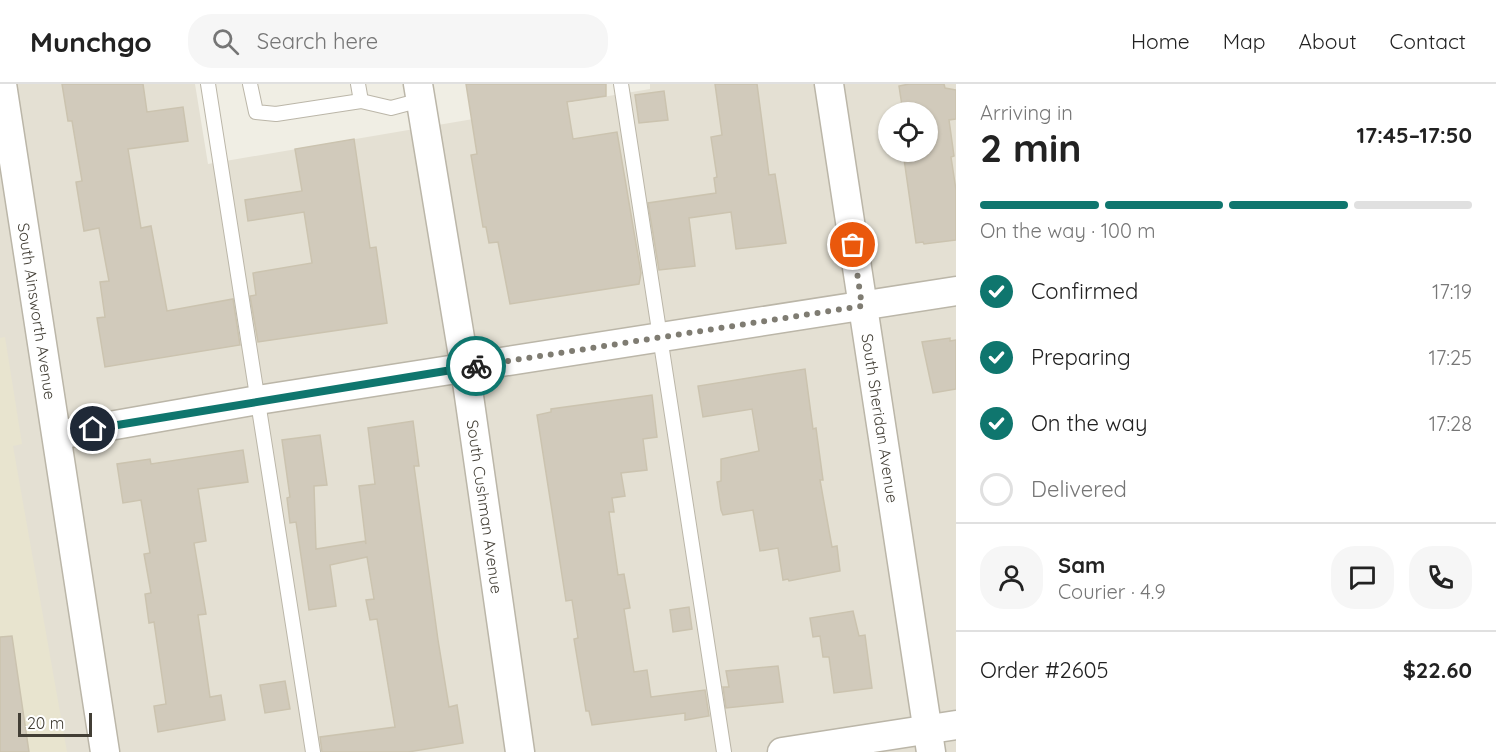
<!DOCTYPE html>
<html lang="en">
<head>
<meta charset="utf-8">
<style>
	body { margin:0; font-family:Quicksand,sans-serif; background:#f6f6f6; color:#222; height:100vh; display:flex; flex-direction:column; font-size:22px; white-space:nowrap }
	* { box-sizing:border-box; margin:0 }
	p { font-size:20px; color:#767676 }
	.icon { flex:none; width:33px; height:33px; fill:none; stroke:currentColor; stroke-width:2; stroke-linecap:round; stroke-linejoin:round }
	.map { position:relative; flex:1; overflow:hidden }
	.details { display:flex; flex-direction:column; background:#fff; width:540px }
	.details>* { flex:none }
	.tools { position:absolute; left:878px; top:18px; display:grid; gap:12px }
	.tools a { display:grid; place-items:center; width:60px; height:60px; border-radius:50%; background:#fff; box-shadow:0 2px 4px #0004; font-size:30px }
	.scale { position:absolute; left:18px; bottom:15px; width:74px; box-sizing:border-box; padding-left:6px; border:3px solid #423e35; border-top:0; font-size:16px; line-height:21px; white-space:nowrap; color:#423e35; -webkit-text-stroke:4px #fff; paint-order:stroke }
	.pin { position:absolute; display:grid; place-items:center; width:51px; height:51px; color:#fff; margin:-26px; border:3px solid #fff; border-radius:50%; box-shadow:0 2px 6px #0007 }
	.courier { position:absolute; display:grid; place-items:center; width:60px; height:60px; margin:-30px; border:4px solid #0f766e; border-radius:50%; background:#fff; color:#222; box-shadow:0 2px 8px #0007 }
	.head em { font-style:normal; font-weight:800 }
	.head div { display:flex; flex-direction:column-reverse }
	.head { display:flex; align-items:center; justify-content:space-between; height:102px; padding:0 24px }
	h1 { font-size:39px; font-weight:800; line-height:45px }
	.bar { display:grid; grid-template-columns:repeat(4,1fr); gap:9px 6px; align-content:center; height:72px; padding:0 24px }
	.bar i { height:8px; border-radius:4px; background:#e0e0e0 }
	.bar .on { background:#0f766e }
	.bar p { grid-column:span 4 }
	.line { display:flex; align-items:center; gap:15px; padding:0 24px; border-top:2px solid #e0e0e0 }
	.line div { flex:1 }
	.round { display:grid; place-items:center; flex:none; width:63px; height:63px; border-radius:24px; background:#f6f6f6 }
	ol { padding:0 24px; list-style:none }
	li { display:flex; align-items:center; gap:18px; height:66px }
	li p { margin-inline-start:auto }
	li .icon { padding:6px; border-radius:50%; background:#0f766e; color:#fff; stroke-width:4 }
	li:last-child { color:#767676 }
	li i { width:33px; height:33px; border:3px solid #e0e0e0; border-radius:50% }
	header { display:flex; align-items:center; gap:36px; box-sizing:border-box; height:84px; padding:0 30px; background:#fff; border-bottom:2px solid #e0e0e0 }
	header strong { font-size:28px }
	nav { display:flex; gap:33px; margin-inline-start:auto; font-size:21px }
	.search { width:420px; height:54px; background:#f6f6f6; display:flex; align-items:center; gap:15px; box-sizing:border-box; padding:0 21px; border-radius:24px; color:#767676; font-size:22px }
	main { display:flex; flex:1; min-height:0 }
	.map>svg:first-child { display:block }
	.residential { fill:#e4e0d3; fill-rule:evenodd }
	.education { fill:#e8e4cf }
	.building { fill:#d1cabb; stroke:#cbc3af; stroke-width:1.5 }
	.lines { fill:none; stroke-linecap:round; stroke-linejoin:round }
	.lane-casing { stroke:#bbb6a8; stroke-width:16 }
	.street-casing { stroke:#bbb6a8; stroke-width:31 }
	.lane { stroke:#fff; stroke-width:14 }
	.street { stroke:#fff; stroke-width:28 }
	.done { stroke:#7f7c72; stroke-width:6; stroke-dasharray:0 10.8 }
	.route { stroke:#0f766e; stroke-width:8 }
	.labels { text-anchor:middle; stroke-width:4.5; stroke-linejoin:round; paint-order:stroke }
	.street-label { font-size:16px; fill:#423e35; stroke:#fff }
</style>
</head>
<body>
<header>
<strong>Munchgo</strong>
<div class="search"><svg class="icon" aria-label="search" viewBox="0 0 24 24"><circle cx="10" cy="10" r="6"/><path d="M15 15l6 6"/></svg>Search here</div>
<nav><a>Home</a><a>Map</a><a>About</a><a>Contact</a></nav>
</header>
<main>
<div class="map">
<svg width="956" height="668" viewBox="0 0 956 668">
	<rect width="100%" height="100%" fill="#f0eee4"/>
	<path class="residential" d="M0,0H195L208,80L650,5V0H956V668H0ZM888,28H927V68H888Z"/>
	<polygon class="education" points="5,253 22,360 13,362 67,668 0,668 0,254"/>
	<g class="building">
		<polygon points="62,0 143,0 147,28 183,23 188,57 128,65 141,144 151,142 167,227 233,215 240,261 105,283 97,234 105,233 100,198 109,197 99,144 84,147 76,98 82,97 72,37 68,37"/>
		<polygon points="466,0 606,0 606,12 567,18 573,55 617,48 641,189 639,200 510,220 498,158 489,159 486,143 483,143 471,71 477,70"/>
		<polygon points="715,0 757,0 769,91 775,90 786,159 736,165 731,128 689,134 695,182 659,186 648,119 716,109 714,94 717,93 711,53 722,51"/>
		<polygon points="909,0 944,0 945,4 956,6 956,35 949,36 954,72 951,73 956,106 956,156 924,160 923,158 916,159 903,68 927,68 927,28 903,28 899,2"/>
		<polygon points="664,7 668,36 639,39 635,11"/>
		<polygon points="354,55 370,164 376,163 387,239 258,258 250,212 256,211 253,189 312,179 304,128 248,137 245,116 302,107 295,65"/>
		<polygon points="950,254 950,257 956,256 956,305 933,309 922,258"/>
		<polygon points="805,285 813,345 816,344 823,396 820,396 832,463 837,462 840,487 789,497 788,495 783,496 778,464 760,467 753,426 723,431 721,426 717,398 721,397 721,375 759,367 752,325 703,333 698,302"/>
		<polygon points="652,311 657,353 643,355 647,386 621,389 625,412 612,414 614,428 609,428 618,491 624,490 630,524 624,525 634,588 647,586 651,613 705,606 709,632 685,636 685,629 592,641 589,627 586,627 574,555 578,554 572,516 566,517 537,331 551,328 551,325"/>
		<polygon points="413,337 419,382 414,382 438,556 449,623 457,621 463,659 408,668 322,668 320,653 395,643 377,535 370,536 366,516 374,515 367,473 330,481 336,522 309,526 296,438 290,439 287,414 290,413 282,356 320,351 327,401 314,402 316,465 365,457 366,460 359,402 375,400 368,344"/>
		<polygon points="243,366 248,398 198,405 206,457 194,459 206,530 198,531 210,613 221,611 225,636 158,648 154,622 166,620 154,538 149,539 145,510 151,509 144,470 150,469 141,416 123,419 117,380 150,375 151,380"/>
		<polygon points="689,523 692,545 673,548 670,526"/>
		<polygon points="853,527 859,552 865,551 872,604 834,609 829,573 823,573 820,552 813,553 810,534"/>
		<polygon points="12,552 29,668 0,668 0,553"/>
		<polygon points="778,582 783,618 726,624 723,603 729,603 726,587"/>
		<polygon points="285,597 290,625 265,629 260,601"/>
	</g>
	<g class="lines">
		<g class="lane-casing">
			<g id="lane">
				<polyline points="208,0 313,668"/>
				<polyline points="250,0 256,28 276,30 361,17 391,24 421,16"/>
				<polyline points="358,0 361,17"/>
				<polyline points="621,0 724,668"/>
			</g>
		</g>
		<g class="street-casing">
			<g id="street">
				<path id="s1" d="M2,0L105,668"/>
				<path id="s2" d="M418,0L465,284L520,668"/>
				<path id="s3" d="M829,0L931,668"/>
				<polyline points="58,351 258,316 956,207"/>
				<polyline points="782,668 956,641"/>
			</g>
		</g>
		<use href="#lane" class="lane"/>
		<use href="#street" class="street"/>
	</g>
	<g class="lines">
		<polyline class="done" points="476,282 862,222 853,161"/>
		<polyline class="route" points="93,345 476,282"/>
	</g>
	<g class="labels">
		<g class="street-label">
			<text dy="6" stroke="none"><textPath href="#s1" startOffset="230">South Ainsworth Avenue</textPath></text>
			<text dy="6" stroke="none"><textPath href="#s3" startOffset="338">South Sheridan Avenue</textPath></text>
			<text dy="6" stroke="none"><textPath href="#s2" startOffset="428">South Cushman Avenue</textPath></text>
		</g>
	</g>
</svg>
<div class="tools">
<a><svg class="icon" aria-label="locate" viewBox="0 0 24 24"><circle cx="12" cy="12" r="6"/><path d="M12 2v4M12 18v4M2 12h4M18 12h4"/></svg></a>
</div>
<div class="scale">20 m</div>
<div class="pin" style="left:853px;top:161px;background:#ea580c"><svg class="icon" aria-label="bag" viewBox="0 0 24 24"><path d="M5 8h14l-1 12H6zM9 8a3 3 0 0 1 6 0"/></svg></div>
<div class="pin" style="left:93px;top:345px;background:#1f2937"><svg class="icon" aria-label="home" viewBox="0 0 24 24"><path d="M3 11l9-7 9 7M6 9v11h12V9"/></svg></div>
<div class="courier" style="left:476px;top:282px"><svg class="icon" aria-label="bike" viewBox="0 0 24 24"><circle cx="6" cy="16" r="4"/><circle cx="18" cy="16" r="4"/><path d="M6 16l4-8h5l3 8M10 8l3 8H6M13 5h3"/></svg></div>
</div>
<section class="details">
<div class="head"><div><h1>2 min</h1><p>Arriving in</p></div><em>17:45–17:50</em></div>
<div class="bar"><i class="on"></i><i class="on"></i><i class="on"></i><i></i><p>On the way · 100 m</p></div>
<ol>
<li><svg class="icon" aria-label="check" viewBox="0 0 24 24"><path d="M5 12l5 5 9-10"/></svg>Confirmed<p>17:19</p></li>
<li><svg class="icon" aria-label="check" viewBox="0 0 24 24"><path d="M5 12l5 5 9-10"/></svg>Preparing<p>17:25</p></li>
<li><svg class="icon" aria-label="check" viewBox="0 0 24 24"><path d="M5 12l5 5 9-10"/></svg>On the way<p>17:28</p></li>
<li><i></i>Delivered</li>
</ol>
<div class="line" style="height:108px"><a class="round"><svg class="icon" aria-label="person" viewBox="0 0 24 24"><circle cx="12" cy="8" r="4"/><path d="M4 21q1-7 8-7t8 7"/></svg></a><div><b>Sam</b><p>Courier · 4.9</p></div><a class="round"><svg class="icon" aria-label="chat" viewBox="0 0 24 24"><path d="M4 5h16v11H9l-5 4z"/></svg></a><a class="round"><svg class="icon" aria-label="phone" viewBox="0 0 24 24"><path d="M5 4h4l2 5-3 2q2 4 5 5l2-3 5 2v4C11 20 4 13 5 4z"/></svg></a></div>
<div class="line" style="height:78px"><div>Order #2605</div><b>$22.60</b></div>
</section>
</main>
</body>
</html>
